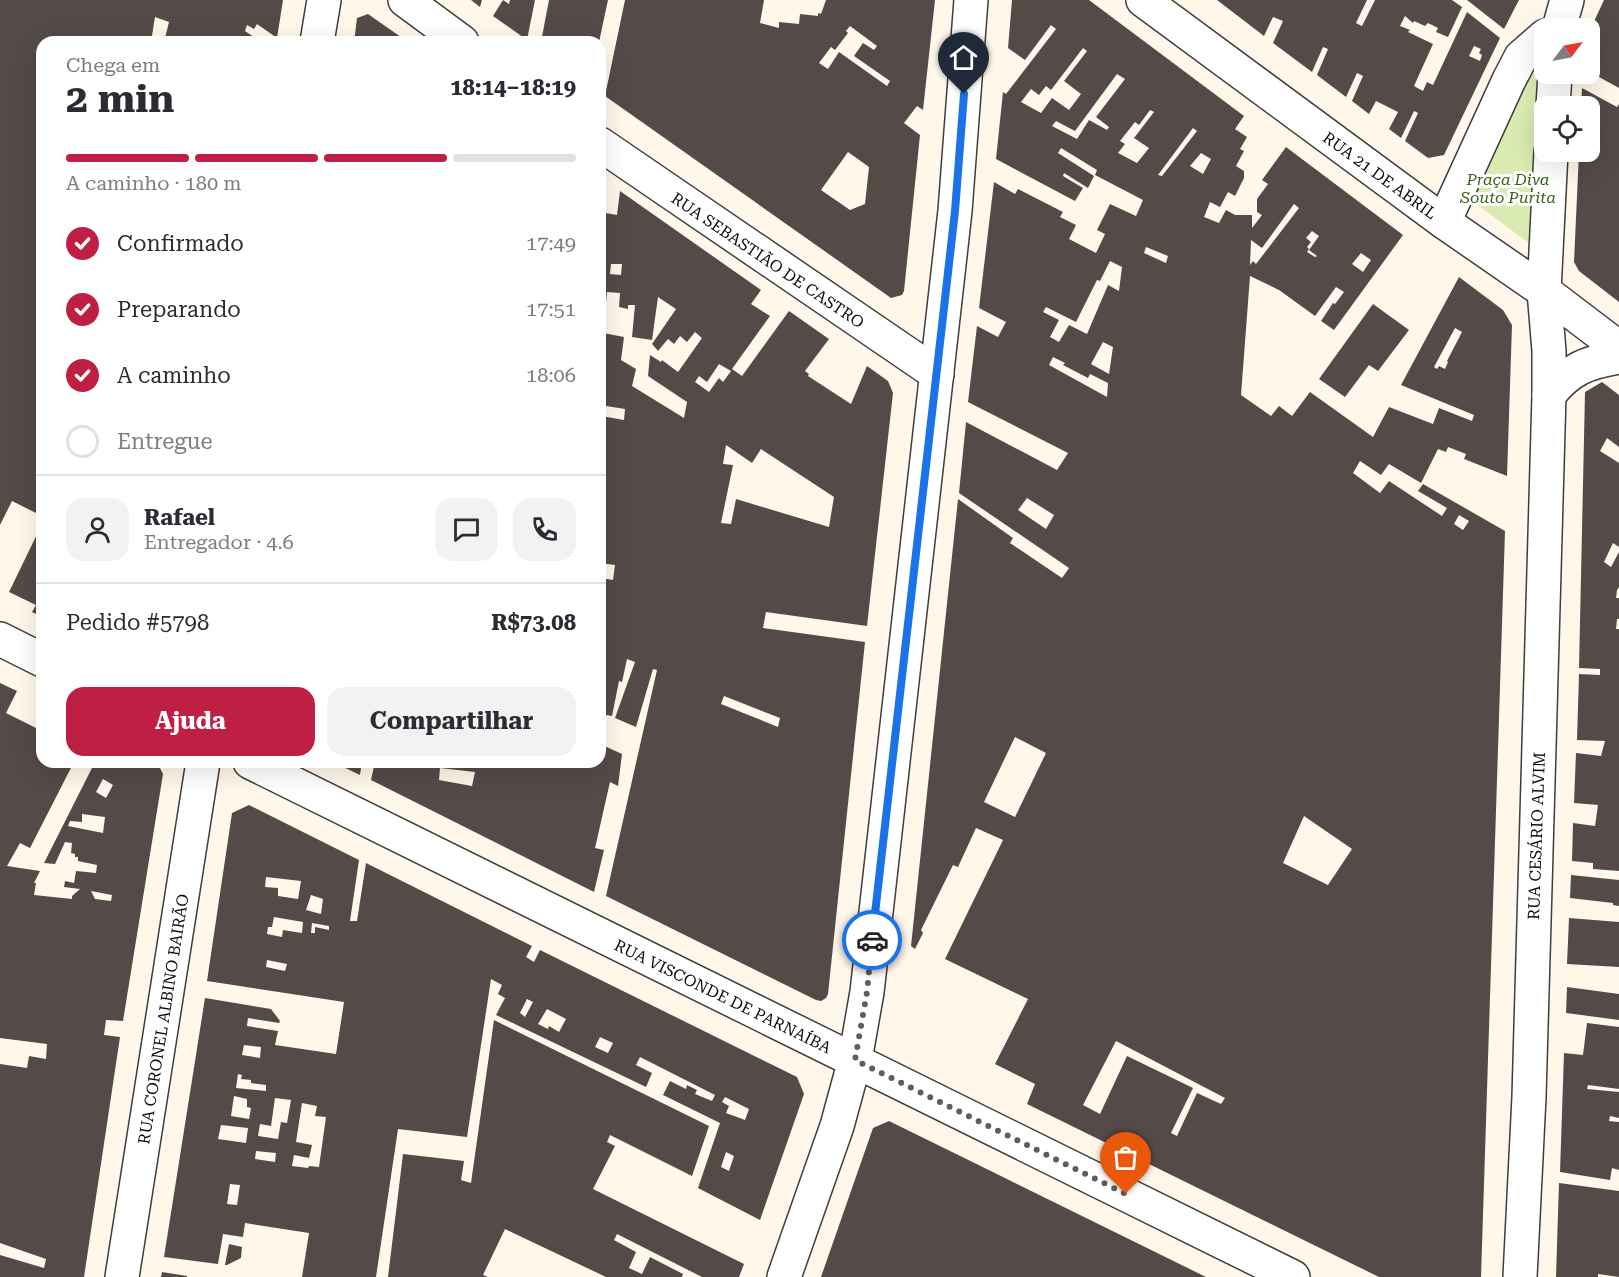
<!DOCTYPE html>
<html lang="pt">
<head>
<meta charset="utf-8">
<style>
	body { margin:0; font-family:"Roboto Serif",serif; background:#f2f2f3; color:#2b2b33; height:100vh; display:flex; flex-direction:column; font-size:22px; white-space:nowrap }
	* { box-sizing:border-box; margin:0 }
	p { font-size:20px; color:#7c7c81 }
	.icon { flex:none; width:33px; height:33px; fill:none; stroke:currentColor; stroke-width:2; stroke-linecap:round; stroke-linejoin:round }
	.map { position:relative; flex:1; overflow:hidden }
	.details { position:absolute; left:36px; top:36px; width:570px; height:732px; display:flex; flex-direction:column; background:#fff; border-radius:18px; box-shadow:0 6px 24px #0002 }
	.details>* { flex:none }
	.needle { width:39px; rotate:58deg }
	.tools { position:absolute; left:1534px; top:18px; display:grid; gap:12px }
	.tools a { display:grid; place-items:center; width:66px; height:66px; border-radius:12px; background:#fff; box-shadow:0 6px 24px #0002; font-size:30px }
	.pin { position:absolute; display:grid; place-items:center; width:51px; height:51px; color:#fff; margin:-62px -26px; border-radius:50% 50% 50% 0; rotate:-45deg; box-shadow:0 0 6px #0007 }
	.pin .icon { rotate:45deg }
	.courier { position:absolute; display:grid; place-items:center; width:60px; height:60px; margin:-30px; border:4px solid #1a73e8; border-radius:50%; background:#fff; color:#222; box-shadow:0 2px 8px #0007 }
	.head em { font-style:normal; font-weight:700 }
	.head div { display:flex; flex-direction:column-reverse }
	.head { display:flex; align-items:center; justify-content:space-between; height:102px; padding:0 30px }
	h1 { font-size:39px; font-weight:700; line-height:45px }
	.bar { display:grid; grid-template-columns:repeat(4,1fr); gap:9px 6px; align-content:center; height:72px; padding:0 30px }
	.bar i { height:8px; border-radius:4px; background:#e1e1e2 }
	.bar .active { background:#bf1f42 }
	.bar p { grid-column:span 4 }
	.line { display:flex; align-items:center; gap:15px; padding:0 30px; border-top:2px solid #e1e1e2 }
	.line div { flex:1 }
	.round { display:grid; place-items:center; flex:none; width:63px; height:63px; border-radius:18px; background:#f2f2f3 }
	ol { padding:0 30px; list-style:none }
	li { display:flex; align-items:center; gap:18px; height:66px }
	li p { margin-inline-start:auto }
	li .icon { padding:6px; border-radius:50%; background:#bf1f42; color:#fff; stroke-width:4 }
	li:last-child { color:#7c7c81 }
	li i { width:33px; height:33px; border:3px solid #e1e1e2; border-radius:50% }
	.cta { display:flex; gap:12px; margin-top:auto; padding:12px 30px }
	.cta a { flex:1; height:69px; border-radius:18px; background:#bf1f42; color:#fff; font-size:24px; font-weight:700; line-height:69px; text-align:center }
	.cta a+a { background:#f2f2f3; color:#2b2b33 }
	.map>svg:first-child { display:block }
	.green { fill:#d9eab2 }
	.building { fill:#544a47; fill-rule:evenodd }
	.lines { fill:none; stroke-linecap:round; stroke-linejoin:round }
	.minor-casing { stroke:#3e3e3e; stroke-width:36 }
	.minor { stroke:#fff; stroke-width:33 }
	.done { stroke:#605e59; stroke-width:6; stroke-dasharray:0 10.8 }
	.route { stroke:#1a73e8; stroke-width:8 }
	.labels { text-anchor:middle; stroke-width:6; stroke-linejoin:round; paint-order:stroke }
	.street-label { font-size:16px; fill:#0b0b0b; stroke:#fff }
	.park-label { font-size:16px; font-style:italic; fill:#36641a; stroke:#fff }
</style>
</head>
<body>
<div class="map">
<svg width="1619" height="1277" viewBox="0 0 1619 1277">
	<rect width="100%" height="100%" fill="#fff7e9"/>
	<polygon class="green" points="1545,53 1546,74 1536,248 1468,198 1534,68"/>
	<g class="building">
		<polygon points="0,0 283,0 277,38 257,24 254,29 247,25 245,31 261,42 164,42 169,22 155,17 151,42 42,42 42,516 12,501 0,525"/>
		<polygon points="471,0 482,0 480,7"/>
		<polygon points="503,0 509,4 510,0 535,0 527,40 493,16"/>
		<polygon points="549,0 608,0 599,42 541,42"/>
		<path d="M625,0H764L760,23L779,28V22L799,24L800,14L818,16V13L821,14L826,0H935L923,110L917,106L904,123L920,135L904,291L902,295L891,298L605,96ZM850,26L877,46L874,50L863,43L854,56L890,81L887,86L839,52L828,69L819,63L831,47L835,50L848,33L846,31ZM848,152L869,167L865,204L850,210L821,190Z"/>
		<path d="M1012,0H1089L1244,116L1235,129L1247,137L1240,149L1244,151L1236,166L1244,171V178L1235,196L1228,192L1220,207L1210,202L1204,217L1219,223L1226,210L1235,215H1252V228L1262,215L1257,212V199L1268,184L1262,180L1286,147L1403,235L1334,330L1321,321L1333,303L1335,304L1344,292L1336,287L1315,316L1279,290L1250,276L1241,395L1271,416L1279,406L1292,416L1310,392L1373,437L1389,407L1433,424L1439,408L1472,421L1474,415L1401,385L1459,277L1503,310L1512,325L1507,476L1464,459L1466,454L1448,447L1446,452L1438,449L1421,483L1389,464L1381,475L1360,461L1353,473L1380,493L1389,481L1442,516L1447,508L1418,491L1423,484L1505,531L1481,1277H1379L1027,1104L1035,1084L995,1064L1028,999L945,959L1003,840L976,828L958,867L953,865L921,930L923,933L915,949L911,946L958,499L1013,538L1010,543L1062,578L1069,568L959,493L966,422L1057,470L1068,453L968,402L977,326L998,337L1006,322L979,308L994,182L1015,194L1018,189L1063,212L1060,217L1076,225L1069,239L1096,253L1105,234L1097,230L1110,204L1136,216L1143,200L1095,175L1097,170L1061,148L1058,153L1094,176L1088,188L1064,173L1063,176L1083,188L1075,201L996,159L1003,92L1006,94L1056,29L1051,25L1025,60L1008,48ZM1083,48L1087,51L1064,81L1081,94L1069,110L1052,98L1041,113L1021,102L1031,89L1039,95L1046,86L1051,90ZM1117,74L1125,79L1096,117L1109,127L1107,130L1089,120L1077,139L1052,126L1056,121L1075,131ZM1150,110L1154,112L1134,138L1149,148L1137,163L1118,153L1125,144L1120,141L1135,122L1139,125ZM1193,128L1197,131L1162,176L1158,175ZM1201,153L1211,159L1203,174L1190,166ZM1294,204L1299,208L1256,264L1253,261L1250,265L1251,240L1262,248ZM1312,231L1319,236L1309,250L1317,256L1315,257L1307,252L1309,249L1307,247L1311,242L1306,238ZM1146,247L1168,256L1166,263L1144,253ZM1361,253L1371,260L1363,272L1352,264ZM1110,261L1122,267L1119,291L1108,285L1087,334L1069,325L1059,342L1050,337L1059,320L1043,312L1046,307L1076,322L1097,280L1100,281ZM1455,328L1462,332L1447,361L1448,362L1445,369L1439,366L1437,369L1434,367ZM1103,342L1113,347L1109,374L1091,364ZM1053,357L1065,363L1063,365L1088,378L1090,374L1108,383L1107,397L1049,365ZM1027,498L1054,515L1046,529L1018,510ZM1459,515L1469,521L1463,530L1454,524ZM1015,737L1046,753L1015,817L984,802ZM1304,816L1352,849L1328,885L1283,863ZM1116,1041L1225,1098L1221,1104L1197,1093L1177,1136L1171,1133L1193,1088L1127,1056L1100,1114L1083,1105Z"/>
		<path d="M1217,0H1367L1356,23L1362,26L1375,0H1452L1462,7L1448,37L1436,32L1438,28L1428,23L1425,26L1414,21L1413,23L1405,16L1400,26L1410,30L1408,32L1433,44L1414,86L1423,91L1427,82L1433,85L1467,12L1500,38L1444,155L1428,158L1405,141L1418,113L1414,111L1401,138L1389,129L1398,112L1376,101L1369,114L1352,101L1363,76L1357,73L1346,97L1317,75L1328,49L1323,47L1312,72L1273,43L1283,21L1273,17L1264,36ZM1474,46L1481,49L1479,53L1482,55L1480,61L1469,56Z"/>
		<polygon points="1467,0 1519,0 1504,29"/>
		<polygon points="1604,0 1619,0 1619,88 1590,72 1590,30"/>
		<polygon points="368,14 408,42 354,42 357,18"/>
		<polygon points="1582,88 1617,107 1619,104 1619,302 1579,271 1574,262 1579,152 1590,152 1590,106 1581,106"/>
		<path d="M620,191L761,290L751,304L770,316L732,369L742,376L789,311L829,339L805,371L809,374L808,376L851,404L867,366L888,381L893,393L867,626L766,612L763,628L865,642L828,994L826,998L821,1001L816,1000L606,896L657,670L653,669L636,727L615,718L635,662L627,659L622,682L619,681L612,716L600,714V578L613,580L615,565L600,563L601,416L624,420L625,409L600,405V212L617,215ZM611,264H622L621,275L610,274ZM607,292L620,293L619,307L628,309V305H635L632,337L652,340L658,297L676,309L652,344L658,351L668,339L674,344L680,336L687,342L695,332L702,338L678,372L662,360L661,362L650,355L648,376L687,402L684,418L632,386L636,369L621,360L624,337L603,333ZM719,364L731,371L723,382L719,378L709,392L695,382L699,376L707,382ZM726,445L752,463L761,449L834,497L829,527L736,499L731,524L721,523L733,465L723,464ZM724,696L780,718L778,727L721,704Z"/>
		<polygon points="1373,304 1409,330 1378,371 1369,365 1345,397 1319,379"/>
		<polygon points="1602,382 1619,395 1619,447 1607,438 1600,451 1619,463 1619,547 1613,543 1604,562 1611,567 1619,552 1619,587 1617,590 1616,598 1619,598 1619,619 1617,619 1616,629 1619,629 1619,871 1593,869 1593,863 1572,861 1573,823 1595,826 1598,805 1574,803 1576,753 1601,756 1605,741 1577,740 1579,674 1600,675 1600,669 1579,668 1585,392"/>
		<polygon points="42,524 42,617 32,612 36,605 9,592"/>
		<path d="M0,683L17,691L6,713L42,731V762H74L30,848L20,843L7,866L40,871L34,883H36L34,895L72,899V896L80,889L64,887L65,881L74,883L76,871L96,873L97,865L78,861V857H75V854L71,853L72,843L65,842L55,864L44,863L95,762H157L163,774L123,1021L106,1020L104,1035L120,1037L84,1277H0V1255L44,1268L46,1259L0,1243V1064L27,1068L29,1056L46,1059L47,1044L0,1038ZM103,779L113,785L106,798L96,792ZM82,814L105,817L103,833L68,826L70,821L82,822ZM91,891L112,895L111,901L95,899Z"/>
		<path d="M600,744L622,754L618,786L610,782L595,848L604,850L594,892L371,780L375,762H421L420,765L433,767L434,762H600ZM440,768L475,772L472,786L439,780Z"/>
		<polygon points="332,762 362,762 360,775 339,765"/>
		<path d="M249,805L359,860L350,921H357L366,863L532,946L526,957L534,962L540,950L797,1077L804,1094L760,1220L698,1188L720,1123L663,1095L670,1081L686,1089L687,1085L697,1090L695,1094L712,1101L715,1095L640,1057L636,1065L652,1073L646,1087L496,1015L505,998L498,994L502,985L491,979L467,1137L398,1129L376,1277H302L309,1233L245,1223L243,1237L223,1234L218,1264L164,1257L205,998L271,1009L280,1021L279,1023L248,1018L247,1026L278,1031L275,1045L336,1054L344,1002L207,981L232,813ZM266,877L301,881L298,899L278,896V888L265,887ZM311,895L323,899L321,914L306,910ZM274,917L303,922L302,933L283,930L282,937L267,934L268,927H272ZM312,923L329,926V930L315,927V933H311ZM267,960L287,964L285,971L266,967ZM527,999L533,1002L525,1017L520,1013ZM547,1009L566,1019L559,1032L549,1026L548,1029L538,1024ZM600,1037L613,1043L608,1053L595,1047ZM244,1045L261,1047L260,1058L242,1055ZM238,1074L242,1075L241,1079L251,1080V1083L266,1085V1091L236,1088ZM234,1096L247,1099V1107L251,1108L249,1119L231,1116ZM725,1097L749,1109L745,1120L726,1113L729,1106L722,1102ZM275,1098L291,1100L287,1123L281,1122L278,1139L258,1136L260,1124L271,1126ZM302,1103L317,1106L315,1116L326,1117L319,1167L309,1166L308,1168L292,1166L294,1155L309,1158L312,1145L296,1142ZM221,1125L248,1128L246,1143L218,1139ZM256,1151L276,1153L275,1162L255,1159ZM726,1152L734,1156L729,1171L721,1167ZM230,1184L240,1185L237,1205L227,1204Z"/>
		<polygon points="1571,875 1619,880 1619,906 1613,905 1613,903 1570,898"/>
		<polygon points="1569,918 1619,922 1619,967 1567,964"/>
		<polygon points="1567,987 1619,994 1619,1020 1566,1013"/>
		<polygon points="494,1020 709,1126 692,1176 610,1135 607,1142 615,1146 593,1189 744,1264 739,1277 702,1277 617,1234 614,1240 636,1252 629,1268 642,1274 650,1257 683,1274 682,1277 606,1277 505,1229 483,1275 488,1277 388,1277 403,1154 464,1161 461,1180 471,1183"/>
		<polygon points="1587,1023 1619,1027 1619,1089 1588,1085 1587,1089 1619,1092 1619,1118 1610,1116 1609,1121 1619,1122 1619,1170 1612,1168 1610,1180 1560,1172 1564,1053 1583,1055"/>
		<polygon points="889,1121 1003,1177 1206,1277 821,1277 873,1128"/>
		<polygon points="1559,1183 1619,1191 1619,1277 1598,1274 1598,1277 1556,1277"/>
		<polygon points="229,1244 242,1247 241,1258 227,1265 225,1265"/>
		<polygon points="162,1272 187,1276 187,1277 161,1277"/>
	</g>
	<g class="lines">
		<g class="minor-casing">
			<g id="minor">
				<polyline points="405,0 462,42"/>
				<polyline points="1143,0 1444,222 1544,291 1619,348"/>
				<polyline points="1559,28 1567,0"/>
				<polyline points="317,42 324,0"/>
				<polyline points="1553,106 1555,74"/>
				<polyline points="600,144 937,374"/>
				<polyline points="1444,222 1509,80 1521,57 1545,36"/>
				<path d="M1549,395C1569,369 1588,362 1619,357"/>
				<polyline points="0,639 42,660"/>
				<polyline points="250,762 1293,1277"/>
				<polyline points="122,1277 203,762"/>
				<polyline points="784,1277 837,1126 855,1060 867,992 955,211 971,0"/>
				<polyline points="1520,1277 1529,1097 1549,395 1549,351 1544,291 1551,152"/>
			</g>
		</g>
		<use href="#minor" class="minor"/>
	</g>
	<g class="lines">
		<polyline class="done" points="872,940 867,992 855,1060 1126,1194"/>
		<polyline class="route" points="872,940 955,211 964,94"/>
	</g>
	<g class="labels">
		<g class="street-label">
			<text transform="translate(1380 175) rotate(36)" y="6">RUA 21 DE ABRIL</text>
			<text transform="translate(768 260) rotate(34)" y="6">RUA SEBASTIÃO DE CASTRO</text>
			<text transform="translate(1536 836) rotate(-88)" y="6">RUA CESÁRIO ALVIM</text>
			<text transform="translate(723 996) rotate(26)" y="6">RUA VISCONDE DE PARNAÍBA</text>
			<text transform="translate(163 1019) rotate(-81)" y="6">RUA CORONEL ALBINO BAIRÃO</text>
		</g>
		<g class="park-label">
			<text x="1508" y="185">Praça Diva<tspan x="1508" dy="18">Souto Purita</tspan></text>
		</g>
	</g>
</svg>
<div class="tools">
<a><svg class="needle" viewBox="-14 -14 28 28"><path d="M0-13l5 13h-10z" fill="#e53935"/><path d="M0 13l5-13h-10z" fill="#7c7c81"/></svg></a>
<a><svg class="icon" aria-label="locate" viewBox="0 0 24 24"><circle cx="12" cy="12" r="6"/><path d="M12 2v4M12 18v4M2 12h4M18 12h4"/></svg></a>
</div>
<div class="pin" style="left:1126px;top:1194px;background:#ea580c"><svg class="icon" aria-label="bag" viewBox="0 0 24 24"><path d="M5 8h14l-1 12H6zM9 8a3 3 0 0 1 6 0"/></svg></div>
<div class="pin" style="left:964px;top:94px;background:#1f2937"><svg class="icon" aria-label="home" viewBox="0 0 24 24"><path d="M3 11l9-7 9 7M6 9v11h12V9"/></svg></div>
<div class="courier" style="left:872px;top:940px"><svg class="icon" aria-label="car" viewBox="0 0 24 24"><path d="M5 17H2v-5l4-1 3-4h7l3 4 3 1v5h-3M9 17h6M6 11h13"/><circle cx="7" cy="17" r="2"/><circle cx="17" cy="17" r="2"/></svg></div>
<section class="details">
<div class="head"><div><h1>2 min</h1><p>Chega em</p></div><em>18:14–18:19</em></div>
<div class="bar"><i class="active"></i><i class="active"></i><i class="active"></i><i></i><p>A caminho · 180 m</p></div>
<ol>
<li><svg class="icon" aria-label="check" viewBox="0 0 24 24"><path d="M5 12l5 5 9-10"/></svg>Confirmado<p>17:49</p></li>
<li><svg class="icon" aria-label="check" viewBox="0 0 24 24"><path d="M5 12l5 5 9-10"/></svg>Preparando<p>17:51</p></li>
<li><svg class="icon" aria-label="check" viewBox="0 0 24 24"><path d="M5 12l5 5 9-10"/></svg>A caminho<p>18:06</p></li>
<li><i></i>Entregue</li>
</ol>
<div class="line" style="height:108px"><a class="round"><svg class="icon" aria-label="person" viewBox="0 0 24 24"><circle cx="12" cy="8" r="4"/><path d="M4 21q1-7 8-7t8 7"/></svg></a><div><b>Rafael</b><p>Entregador · 4.6</p></div><a class="round"><svg class="icon" aria-label="chat" viewBox="0 0 24 24"><path d="M4 5h16v11H9l-5 4z"/></svg></a><a class="round"><svg class="icon" aria-label="phone" viewBox="0 0 24 24"><path d="M5 4h4l2 5-3 2q2 4 5 5l2-3 5 2v4C11 20 4 13 5 4z"/></svg></a></div>
<div class="line" style="height:78px"><div>Pedido #5798</div><b>R$73.08</b></div>
<div class="cta"><a>Ajuda</a><a>Compartilhar</a></div>
</section>
</div>
</body>
</html>
